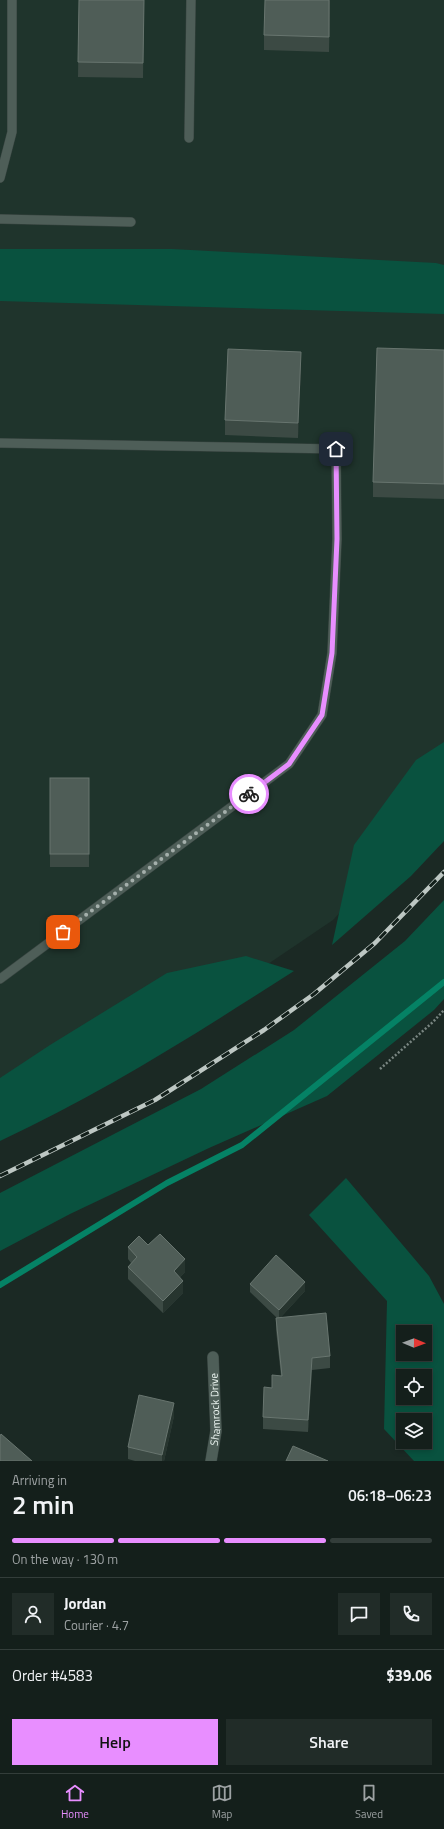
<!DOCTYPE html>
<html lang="en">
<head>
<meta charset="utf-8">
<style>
	body { margin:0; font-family:"Titillium Web",sans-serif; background:#212c28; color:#f1f3f6; height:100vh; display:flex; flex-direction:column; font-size:15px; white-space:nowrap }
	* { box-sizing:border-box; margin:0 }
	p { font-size:13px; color:#9da2a3 }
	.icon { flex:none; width:22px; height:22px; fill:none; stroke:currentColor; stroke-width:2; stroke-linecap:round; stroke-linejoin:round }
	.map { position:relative; height:1461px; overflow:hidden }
	.drawer { display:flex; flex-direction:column; background:#141f1b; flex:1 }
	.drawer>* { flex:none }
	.needle { width:26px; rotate:91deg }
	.controls { position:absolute; left:396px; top:1325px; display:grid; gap:8px }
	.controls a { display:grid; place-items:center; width:36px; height:36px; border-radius:0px; background:#141f1b; box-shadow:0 2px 6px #0003,0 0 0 1px #333d3a; font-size:20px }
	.pin { position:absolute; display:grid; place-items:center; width:34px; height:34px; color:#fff; margin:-17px; border-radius:8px; box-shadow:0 2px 6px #0006 }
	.courier { position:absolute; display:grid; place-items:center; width:40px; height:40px; margin:-20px; border:3px solid #e88eff; border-radius:50%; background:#fff; color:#222; box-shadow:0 1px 5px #0007 }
	.head em { font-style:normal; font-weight:600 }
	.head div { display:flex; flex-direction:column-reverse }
	.head { display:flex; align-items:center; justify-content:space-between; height:68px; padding:0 12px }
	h1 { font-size:26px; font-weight:600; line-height:30px }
	.bar { display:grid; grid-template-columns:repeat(4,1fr); gap:6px 4px; align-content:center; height:48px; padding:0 12px }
	.bar i { height:5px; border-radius:3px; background:#333d3a }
	.bar .on { background:#e88eff }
	.bar p { grid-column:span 4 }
	.line { display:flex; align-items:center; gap:10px; padding:0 12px; border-top:1px solid #333d3a }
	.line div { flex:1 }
	.round { display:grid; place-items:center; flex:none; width:42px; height:42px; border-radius:0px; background:#212c28 }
	.button { display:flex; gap:8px; margin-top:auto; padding:8px 12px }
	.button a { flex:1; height:46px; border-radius:0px; background:#e88eff; color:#111; font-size:16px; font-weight:600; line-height:46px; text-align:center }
	.button a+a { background:#212c28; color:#f1f3f6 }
	.menu { display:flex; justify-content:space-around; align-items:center; height:56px; border-top:1px solid #333d3a; background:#141f1b; font-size:11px; color:#9da2a3 }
	.menu a { display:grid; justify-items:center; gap:2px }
	.menu .on { color:#e88eff }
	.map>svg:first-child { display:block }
	.built { fill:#1f342c }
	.green { fill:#09523f; fill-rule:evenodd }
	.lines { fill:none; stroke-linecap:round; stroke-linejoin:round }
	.stream { stroke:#058265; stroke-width:6 }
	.service-casing { stroke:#384440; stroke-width:10 }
	.minor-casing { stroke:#384440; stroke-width:12 }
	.path { stroke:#798581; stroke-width:2.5; stroke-dasharray:2 2; stroke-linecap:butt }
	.service { stroke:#4e5e58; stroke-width:9 }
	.minor { stroke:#4e5e58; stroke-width:11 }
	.rail-casing { stroke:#bdc7c3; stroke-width:4.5 }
	.rail { stroke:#121f1a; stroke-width:3; stroke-dasharray:9; stroke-linecap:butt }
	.wall { fill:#3c4a44 }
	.shaded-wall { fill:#27352f }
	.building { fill:#4f5d57; stroke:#68756f }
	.done { stroke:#a4afab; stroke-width:4; stroke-dasharray:0 7.2 }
	.route { stroke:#e88eff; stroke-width:5 }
	.labels { text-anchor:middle; stroke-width:3; stroke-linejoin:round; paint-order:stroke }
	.street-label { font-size:11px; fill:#eef7f3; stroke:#121f1a }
</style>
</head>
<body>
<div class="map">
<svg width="444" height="1461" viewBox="0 0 444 1461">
	<rect width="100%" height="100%" fill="#1b2924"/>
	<polygon class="built" points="0,0 444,0 444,800 333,920 114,1068 0,1124"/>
	<g class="green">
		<polygon points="0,249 172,249 436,263 444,265 444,314 0,301"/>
		<polygon points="444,742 444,841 411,876 332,945 354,845 416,760"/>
		<polygon points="444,900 444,999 434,1010 327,1096 209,1148 70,1214 0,1251 0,1193 201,1089 294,1030 405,941"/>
		<path d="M246,956L294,971C199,1032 103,1093 0,1141V1078L50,1045L167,973Z"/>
		<path d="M346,1178L429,1276L444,1304V1461H414L384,1429L387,1301L309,1215ZM403,1332H425V1354H403ZM403,1376H425V1398H403ZM403,1420H425V1442H403Z"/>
	</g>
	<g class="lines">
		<polyline class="stream" points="0,1285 167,1183 242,1145 444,982"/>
		<g class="service-casing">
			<g id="service">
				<polyline points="189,138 191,0"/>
				<polyline points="0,178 12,132 12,0"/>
				<polyline points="0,219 131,222"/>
				<polyline points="0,443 336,449 337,539 332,653 322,715 289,764 0,979"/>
			</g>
		</g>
		<g class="minor-casing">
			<g id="minor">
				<path id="s1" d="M211,1461L216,1431L213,1357"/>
			</g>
		</g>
		<polyline class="path" points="380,1069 433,1022 444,1010"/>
		<use href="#service" class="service"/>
		<use href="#minor" class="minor"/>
		<g class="rail-casing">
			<polyline id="rail" points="0,1176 155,1100 264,1030 314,994 375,943 444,872"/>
		</g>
		<use href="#rail" class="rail"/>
	</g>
	<g class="wall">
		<polygon points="79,0 144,0 143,78 78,77"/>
		<polygon points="330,0 329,52 264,50 264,35"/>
		<polygon points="444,350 444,499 373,497 373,482"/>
		<polygon points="301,367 298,438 225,435 225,420"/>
		<rect x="50" y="778" width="39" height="89"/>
		<polygon points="148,1245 185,1272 180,1277 183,1293 163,1313 128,1279 128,1267 131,1263 128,1259 128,1247"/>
		<polygon points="250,1284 305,1291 280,1318 330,1356 330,1368 312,1370 308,1432 263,1429 263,1417 272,1388 281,1376 276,1330 276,1318 277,1318 250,1292"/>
		<polygon points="174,1416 164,1461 135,1461 128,1459 128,1447"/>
	</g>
	<g class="shaded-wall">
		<polygon points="301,352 301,367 298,438 298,423"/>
		<polygon points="185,1259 185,1272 174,1283 174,1271"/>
		<polygon points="183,1281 183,1293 163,1313 163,1301"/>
		<polygon points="305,1282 305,1291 279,1319 279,1310"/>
		<polygon points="312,1358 312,1370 308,1432 308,1420"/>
		<polygon points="174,1403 174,1416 164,1461 162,1461 162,1455"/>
	</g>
	<g class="building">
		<polygon points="79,0 144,0 143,63 78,62"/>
		<polygon points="265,0 329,0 329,37 264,35"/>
		<polygon points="377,348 444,350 444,484 373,482"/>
		<polygon points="228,349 301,352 298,423 225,420"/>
		<rect x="50" y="778" width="39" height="76"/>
		<polygon points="160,1234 185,1259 174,1271 183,1281 163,1301 128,1267 137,1257 128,1247 139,1236 148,1245"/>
		<polygon points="276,1255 305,1282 279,1310 250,1284"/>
		<polygon points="326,1313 330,1356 312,1358 308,1420 263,1417 264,1387 272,1388 272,1375 282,1376 276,1318"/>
		<polygon points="139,1395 174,1403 162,1455 128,1447"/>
		<polygon points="1,1434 32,1461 0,1461 0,1436"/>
		<polygon points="293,1446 328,1461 286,1461"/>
	</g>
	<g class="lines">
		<polyline class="done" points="63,932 249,794"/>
		<polyline class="route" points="249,794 289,764 322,715 332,653 337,539 336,449"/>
	</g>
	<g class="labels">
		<g class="street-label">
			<text dy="4" stroke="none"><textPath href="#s1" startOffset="52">Shamrock Drive</textPath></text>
		</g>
	</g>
</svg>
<div class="controls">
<a><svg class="needle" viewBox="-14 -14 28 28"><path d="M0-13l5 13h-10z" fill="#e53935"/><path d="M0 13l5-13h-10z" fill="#9da2a3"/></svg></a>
<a><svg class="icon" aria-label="locate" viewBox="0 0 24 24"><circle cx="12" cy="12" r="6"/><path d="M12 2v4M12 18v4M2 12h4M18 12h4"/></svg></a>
<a><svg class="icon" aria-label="layers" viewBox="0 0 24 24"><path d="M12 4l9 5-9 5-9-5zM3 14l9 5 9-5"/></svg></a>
</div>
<div class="pin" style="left:63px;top:932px;background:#ea580c"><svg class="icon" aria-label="bag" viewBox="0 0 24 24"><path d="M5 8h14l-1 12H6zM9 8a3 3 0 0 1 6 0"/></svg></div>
<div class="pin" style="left:336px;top:449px;background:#1f2937"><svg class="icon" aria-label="home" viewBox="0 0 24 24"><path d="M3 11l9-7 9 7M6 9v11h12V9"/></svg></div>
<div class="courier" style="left:249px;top:794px"><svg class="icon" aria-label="bike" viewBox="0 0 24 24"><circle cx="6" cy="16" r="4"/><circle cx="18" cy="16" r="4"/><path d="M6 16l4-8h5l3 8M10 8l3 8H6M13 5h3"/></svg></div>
</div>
<section class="drawer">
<div class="head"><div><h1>2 min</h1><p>Arriving in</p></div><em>06:18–06:23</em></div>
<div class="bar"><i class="on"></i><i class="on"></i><i class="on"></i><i></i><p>On the way · 130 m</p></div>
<div class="line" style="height:72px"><a class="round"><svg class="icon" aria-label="person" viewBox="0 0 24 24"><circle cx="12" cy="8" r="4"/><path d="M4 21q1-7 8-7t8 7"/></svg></a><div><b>Jordan</b><p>Courier · 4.7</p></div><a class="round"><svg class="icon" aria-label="chat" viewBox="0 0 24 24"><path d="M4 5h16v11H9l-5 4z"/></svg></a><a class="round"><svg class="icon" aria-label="phone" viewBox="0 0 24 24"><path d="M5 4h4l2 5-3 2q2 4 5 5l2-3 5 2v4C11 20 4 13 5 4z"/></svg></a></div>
<div class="line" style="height:52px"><div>Order #4583</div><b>$39.06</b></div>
<div class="button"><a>Help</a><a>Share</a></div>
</section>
<nav class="menu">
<a class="on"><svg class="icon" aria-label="home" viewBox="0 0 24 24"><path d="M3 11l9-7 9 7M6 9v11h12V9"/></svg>Home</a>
<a><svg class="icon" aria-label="map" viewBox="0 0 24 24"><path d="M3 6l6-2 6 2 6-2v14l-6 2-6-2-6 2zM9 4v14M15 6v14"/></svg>Map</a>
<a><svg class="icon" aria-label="saved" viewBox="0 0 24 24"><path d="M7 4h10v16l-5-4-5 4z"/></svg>Saved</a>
</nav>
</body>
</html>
